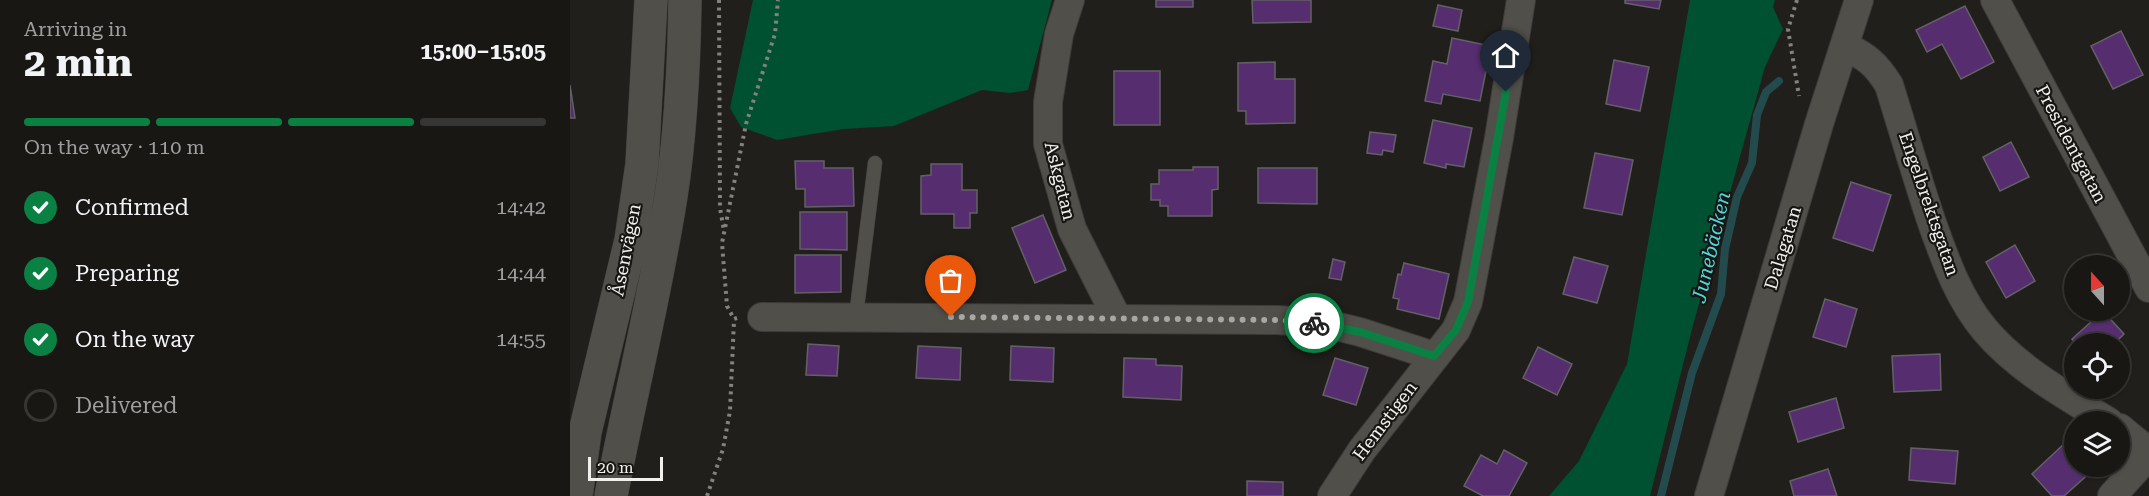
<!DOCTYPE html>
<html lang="en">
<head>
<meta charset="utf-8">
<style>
	body { margin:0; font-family:"Roboto Serif",serif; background:#21201d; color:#f1f3f6; height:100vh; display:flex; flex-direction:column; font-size:22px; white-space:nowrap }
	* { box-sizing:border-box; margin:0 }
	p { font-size:20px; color:#9f9fa0 }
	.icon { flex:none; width:33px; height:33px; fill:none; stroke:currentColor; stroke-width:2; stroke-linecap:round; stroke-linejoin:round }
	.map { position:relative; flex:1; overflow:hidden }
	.side { display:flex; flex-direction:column; background:#181714; width:570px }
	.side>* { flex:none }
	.needle { width:39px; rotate:339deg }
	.buttons { position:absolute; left:1494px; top:255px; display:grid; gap:12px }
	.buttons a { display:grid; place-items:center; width:66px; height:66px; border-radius:50%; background:#181714; box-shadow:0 2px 4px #0004,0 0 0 2px #363634; font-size:30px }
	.scale { position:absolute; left:18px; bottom:15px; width:75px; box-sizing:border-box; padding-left:6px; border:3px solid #f1f0ed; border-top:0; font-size:16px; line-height:21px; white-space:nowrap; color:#f1f0ed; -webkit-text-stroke:4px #171612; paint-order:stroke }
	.pin { position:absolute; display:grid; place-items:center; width:51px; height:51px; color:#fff; margin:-62px -26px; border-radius:50% 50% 50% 0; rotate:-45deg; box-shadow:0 0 6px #0007 }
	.pin .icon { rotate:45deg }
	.courier { position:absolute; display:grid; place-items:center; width:60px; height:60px; margin:-30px; border:4px solid #0b8043; border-radius:50%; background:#fff; color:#222; box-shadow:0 2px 8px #0007 }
	.summary em { font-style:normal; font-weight:700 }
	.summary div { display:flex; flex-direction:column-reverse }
	.summary { display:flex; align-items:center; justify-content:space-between; height:102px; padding:0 24px }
	h1 { font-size:39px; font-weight:700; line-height:45px }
	.bar { display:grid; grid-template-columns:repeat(4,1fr); gap:9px 6px; align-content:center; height:72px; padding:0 24px }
	.bar i { height:8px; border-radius:4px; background:#363634 }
	.bar .active { background:#0b8043 }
	.bar p { grid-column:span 4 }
	ol { padding:0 24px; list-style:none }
	li { display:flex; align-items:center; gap:18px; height:66px }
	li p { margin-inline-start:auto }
	li .icon { padding:6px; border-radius:50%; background:#0b8043; color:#fff; stroke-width:4 }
	li:last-child { color:#9f9fa0 }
	li i { width:33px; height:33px; border:3px solid #363634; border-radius:50% }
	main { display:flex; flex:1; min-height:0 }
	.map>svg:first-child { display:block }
	.green { fill:#005032 }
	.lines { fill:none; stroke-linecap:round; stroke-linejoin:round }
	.stream { stroke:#234b4d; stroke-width:8 }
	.building { fill:#562e6f; stroke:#636166; stroke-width:1.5 }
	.service-casing { stroke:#3d3c39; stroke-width:15 }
	.minor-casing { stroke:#3d3c39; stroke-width:30 }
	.tertiary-casing { stroke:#3d3c39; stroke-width:34 }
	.path { stroke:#83827f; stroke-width:4; stroke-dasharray:3 4.5; stroke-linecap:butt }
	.service { stroke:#514f4a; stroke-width:14 }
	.minor { stroke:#514f4a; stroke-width:28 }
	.tertiary { stroke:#514f4a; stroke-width:33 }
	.done { stroke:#a8a7a4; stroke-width:6; stroke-dasharray:0 10.8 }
	.route { stroke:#0b8043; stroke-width:8 }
	.labels { text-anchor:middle; stroke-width:4.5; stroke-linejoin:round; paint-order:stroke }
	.street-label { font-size:18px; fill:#f1f0ed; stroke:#171612 }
	.water-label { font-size:20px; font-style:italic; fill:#51d7de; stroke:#171612 }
</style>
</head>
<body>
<main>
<section class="side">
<div class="summary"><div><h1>2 min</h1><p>Arriving in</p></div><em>15:00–15:05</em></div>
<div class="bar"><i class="active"></i><i class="active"></i><i class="active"></i><i></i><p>On the way · 110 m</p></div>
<ol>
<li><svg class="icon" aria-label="check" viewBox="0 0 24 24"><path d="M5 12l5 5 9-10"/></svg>Confirmed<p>14:42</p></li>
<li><svg class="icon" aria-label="check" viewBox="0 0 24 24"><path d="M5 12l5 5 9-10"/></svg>Preparing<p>14:44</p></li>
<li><svg class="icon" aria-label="check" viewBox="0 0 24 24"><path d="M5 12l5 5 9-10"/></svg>On the way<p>14:55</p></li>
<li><i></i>Delivered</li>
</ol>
</section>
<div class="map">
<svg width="1579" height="496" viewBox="0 0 1579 496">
	<rect width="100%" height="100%" fill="#201f1b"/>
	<g class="green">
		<polygon points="183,0 482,0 458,90 440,93 412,90 324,126 274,129 207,140 171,127 160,108"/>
		<polygon points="1120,0 1205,0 1203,7 1213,29 1195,67 1122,329 1080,496 979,496 1009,461 1057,364"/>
	</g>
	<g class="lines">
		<polyline class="stream" points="1091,496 1122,373 1151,294 1155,249 1167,197 1182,163 1187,115 1196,92 1209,81"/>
	</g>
	<g class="building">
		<rect x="586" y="0" width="37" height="7"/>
		<polygon points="682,0 741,0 741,22 683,23"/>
		<polygon points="1055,0 1091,0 1089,9 1055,3"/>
		<polygon points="868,5 892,10 888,31 863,26"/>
		<polygon points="1395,6 1424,62 1391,79 1372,44 1357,52 1346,30"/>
		<polygon points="1551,31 1573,75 1543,89 1521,46"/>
		<polygon points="882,38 921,46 910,101 873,94 871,104 855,101 863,61 877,64"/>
		<polygon points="1044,60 1079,67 1070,111 1036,104"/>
		<polygon points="705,62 705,79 725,79 725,123 676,124 676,111 668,111 668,63"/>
		<rect x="544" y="71" width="46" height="54"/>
		<polygon points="0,85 5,118 0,118"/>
		<polygon points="863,120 902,128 894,167 876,164 876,168 854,163"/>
		<polygon points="800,132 826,135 823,152 813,150 812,155 797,153"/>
		<polygon points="1441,142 1459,177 1430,191 1413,157"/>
		<polygon points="1025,153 1063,160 1052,215 1014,208"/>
		<polygon points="225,161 254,161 254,168 283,168 284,206 235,207 235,189 226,189"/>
		<polygon points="361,164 392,164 392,190 407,190 407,213 400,213 400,228 384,228 384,214 351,214 351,176 361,175"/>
		<polygon points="623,167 648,167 648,189 642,190 642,216 598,216 598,206 590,206 590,200 581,200 581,184 589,184 589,170 623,170"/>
		<polygon points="688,168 747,168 747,204 688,203"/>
		<polygon points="1281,182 1321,195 1303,251 1263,238"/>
		<polygon points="230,212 277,212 277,250 230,249"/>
		<polygon points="473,215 496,270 465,283 442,228"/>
		<polygon points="1445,245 1465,281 1436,298 1416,262"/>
		<polygon points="225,255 271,255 271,292 225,293"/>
		<polygon points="1004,257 1038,266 1027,303 993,294"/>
		<polygon points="763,259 775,262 771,280 759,278"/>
		<polygon points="834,263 879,274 869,319 827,309 829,299 823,298 828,274 831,275"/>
		<polygon points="1255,299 1287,309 1276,347 1243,337"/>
		<polygon points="1533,311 1554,334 1544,344 1506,344 1502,339"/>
		<polygon points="238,344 269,346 267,376 236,375"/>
		<polygon points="348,346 391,348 390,380 346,378"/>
		<polygon points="441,346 484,348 483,382 440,380"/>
		<polygon points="968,347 1002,364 987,395 953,378"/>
		<polygon points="1370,354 1371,390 1324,392 1322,356"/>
		<polygon points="554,358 586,359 586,365 612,366 611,400 553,397"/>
		<polygon points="765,358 798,368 786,405 753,395"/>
		<polygon points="1266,398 1274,428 1228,442 1219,412"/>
		<polygon points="1497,441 1504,450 1504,466 1519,466 1523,470 1494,496 1482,496 1462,474"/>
		<polygon points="1341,448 1388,451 1385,484 1339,480"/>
		<polygon points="934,450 957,463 939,496 913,496 894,486 911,455 927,464"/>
		<polygon points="1258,469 1267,496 1224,496 1220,481"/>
		<polygon points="677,481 713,482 713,496 677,496"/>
	</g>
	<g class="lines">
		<g class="service-casing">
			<polyline id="service" points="286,316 305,163"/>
		</g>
		<g class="minor-casing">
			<g id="minor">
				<polyline points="500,0 489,34 478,102 478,144 502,229 547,318"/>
				<polyline points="1425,0 1579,288"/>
				<path d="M1275,46C1297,57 1306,64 1319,85C1333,130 1346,175 1361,220C1375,259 1388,298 1415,330C1448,369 1495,395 1539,422"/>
				<polyline points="192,317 707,320 753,323 790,332 864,356"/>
				<polyline points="1550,428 1579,452"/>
				<polyline points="762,496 792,450 886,330 898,302 929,138 951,0"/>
				<polyline points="1139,496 1249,124 1289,0"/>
				<polyline points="1542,496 1579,455"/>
			</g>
		</g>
		<g class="tertiary-casing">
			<g id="tertiary">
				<polyline points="6,496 15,432 61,240 72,164 81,0"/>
				<path d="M41,496C60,396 85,297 101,196C111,132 114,65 115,0"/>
			</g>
		</g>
		<g class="path">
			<polyline points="149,0 150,208 154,231"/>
			<polyline points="1227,0 1218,29 1229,96"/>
			<polyline points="167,318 164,319 157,306 152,243 176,124 205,34 208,0"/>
			<polyline points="137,496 153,449 160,411 164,320"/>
		</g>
		<use href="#service" class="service"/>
		<use href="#minor" class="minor"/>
		<use href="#tertiary" class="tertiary"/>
	</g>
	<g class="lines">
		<polyline class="done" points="381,317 707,320 744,323"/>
		<polyline class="route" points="744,323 790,332 864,356 886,330 898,302 936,92"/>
	</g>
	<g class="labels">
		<g class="street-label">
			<text transform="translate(1501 144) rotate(62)" y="6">Presidentgatan</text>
			<text transform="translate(490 181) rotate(76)" y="6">Askgatan</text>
			<text transform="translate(1359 204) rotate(71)" y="6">Engelbrektsgatan</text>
			<text transform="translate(1213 248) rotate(-73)" y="6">Dalagatan</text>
			<text transform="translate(56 250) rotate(-79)" y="6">Åsenvägen</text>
			<text transform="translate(815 421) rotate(-53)" y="6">Hemstigen</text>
		</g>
		<g class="water-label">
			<text transform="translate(1141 247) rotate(-77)" y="7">Junebäcken</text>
		</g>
	</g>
</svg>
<div class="buttons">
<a><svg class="needle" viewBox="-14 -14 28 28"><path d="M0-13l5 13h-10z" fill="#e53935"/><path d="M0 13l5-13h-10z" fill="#9f9fa0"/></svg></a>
<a><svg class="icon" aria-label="locate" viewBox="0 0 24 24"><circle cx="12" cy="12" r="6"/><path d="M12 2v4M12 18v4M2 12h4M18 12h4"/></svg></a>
<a><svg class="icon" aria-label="layers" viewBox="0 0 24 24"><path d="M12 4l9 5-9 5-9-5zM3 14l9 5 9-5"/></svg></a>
</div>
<div class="scale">20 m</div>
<div class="pin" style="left:381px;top:317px;background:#ea580c"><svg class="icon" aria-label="bag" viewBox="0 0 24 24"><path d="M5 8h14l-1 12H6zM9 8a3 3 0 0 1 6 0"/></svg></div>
<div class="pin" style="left:936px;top:92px;background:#1f2937"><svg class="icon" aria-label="home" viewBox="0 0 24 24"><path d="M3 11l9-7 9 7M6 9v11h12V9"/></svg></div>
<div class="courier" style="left:744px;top:323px"><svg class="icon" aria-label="bike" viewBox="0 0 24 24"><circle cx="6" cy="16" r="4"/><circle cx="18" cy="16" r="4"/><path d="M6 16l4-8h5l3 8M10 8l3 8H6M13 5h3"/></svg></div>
</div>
</main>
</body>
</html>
